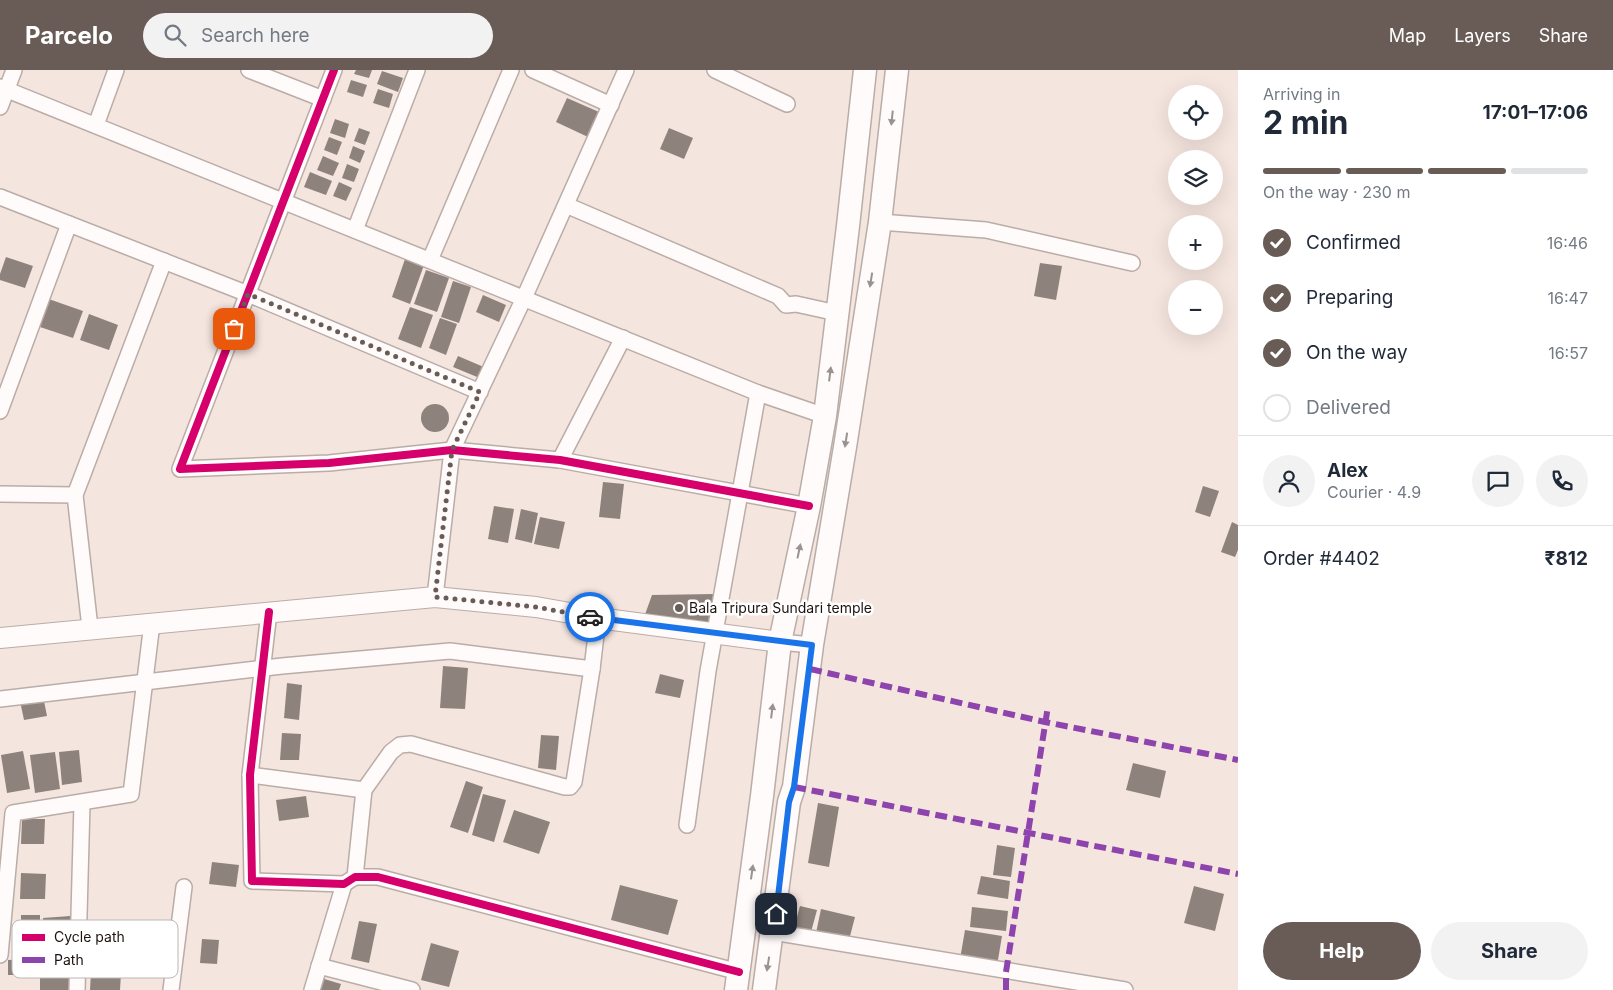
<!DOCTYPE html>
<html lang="en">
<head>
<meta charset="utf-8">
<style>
	body { margin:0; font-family:Inter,sans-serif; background:#f2f2f3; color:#1f2937; height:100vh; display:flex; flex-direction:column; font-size:19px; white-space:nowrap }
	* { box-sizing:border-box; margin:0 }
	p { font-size:16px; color:#747a83 }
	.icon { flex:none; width:28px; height:28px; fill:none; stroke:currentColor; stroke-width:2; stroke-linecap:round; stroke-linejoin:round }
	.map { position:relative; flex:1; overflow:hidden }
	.drawer { display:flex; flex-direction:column; background:#fff; width:375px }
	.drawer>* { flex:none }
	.tools { position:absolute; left:1168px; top:15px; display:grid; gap:10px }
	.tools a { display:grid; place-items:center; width:55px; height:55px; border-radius:50%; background:#fff; box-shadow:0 5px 20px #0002; font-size:25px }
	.pin { position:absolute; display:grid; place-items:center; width:42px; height:42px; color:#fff; margin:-21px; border-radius:10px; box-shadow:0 2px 8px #0006 }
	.courier { position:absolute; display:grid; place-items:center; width:50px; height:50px; margin:-25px; border:4px solid #1a73e8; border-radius:50%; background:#fff; color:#222; box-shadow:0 1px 6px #0007 }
	.head em { font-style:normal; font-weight:700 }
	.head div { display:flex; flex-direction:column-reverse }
	.head { display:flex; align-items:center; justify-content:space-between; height:85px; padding:0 25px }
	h1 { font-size:32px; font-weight:700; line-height:38px }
	.bar { display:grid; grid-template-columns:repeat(4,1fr); gap:8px 5px; align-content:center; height:60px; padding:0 25px }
	.bar i { height:6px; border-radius:4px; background:#e0e1e3 }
	.bar .active { background:#695c57 }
	.bar p { grid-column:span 4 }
	.line { display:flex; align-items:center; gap:12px; padding:0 25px; border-top:1px solid #e0e1e3 }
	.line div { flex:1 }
	.round { display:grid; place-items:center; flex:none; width:52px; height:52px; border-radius:26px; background:#f2f2f3 }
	ol { padding:0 25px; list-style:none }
	li { display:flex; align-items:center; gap:15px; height:55px }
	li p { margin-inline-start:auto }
	li .icon { padding:5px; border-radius:50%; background:#695c57; color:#fff; stroke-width:4 }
	li:last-child { color:#747a83 }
	li i { width:28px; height:28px; border:2px solid #e0e1e3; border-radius:50% }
	.cta { display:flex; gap:10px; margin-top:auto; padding:10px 25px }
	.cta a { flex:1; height:58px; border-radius:30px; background:#695c57; color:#fff; font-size:20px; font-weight:700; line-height:58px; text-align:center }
	.cta a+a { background:#f2f2f3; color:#1f2937 }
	header { display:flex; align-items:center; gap:30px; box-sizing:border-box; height:70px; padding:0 25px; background:#695c57; color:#fff }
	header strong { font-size:24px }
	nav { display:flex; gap:28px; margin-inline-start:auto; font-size:18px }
	.search { width:350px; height:45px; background:#f2f2f3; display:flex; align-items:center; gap:12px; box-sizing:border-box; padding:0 18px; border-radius:28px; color:#747a83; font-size:19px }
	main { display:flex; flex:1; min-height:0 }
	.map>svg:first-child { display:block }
	.building { fill:#8e837c }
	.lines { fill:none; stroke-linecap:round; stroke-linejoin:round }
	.minor-casing { stroke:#baaca7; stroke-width:18 }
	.major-casing { stroke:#baaca7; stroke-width:22 }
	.highway-casing { stroke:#baaca7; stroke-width:25 }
	.minor { stroke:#fefbfa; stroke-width:15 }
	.major { stroke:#fefbfa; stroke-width:20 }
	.highway { stroke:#fefbfa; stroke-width:22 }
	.quiet { stroke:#8e44ad; stroke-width:6; stroke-dasharray:12 6; stroke-linecap:butt }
	.cycleway-casing { stroke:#fff; stroke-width:11 }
	.cycleway { stroke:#d6006c; stroke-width:8 }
	.oneway { fill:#999290 }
	.done { stroke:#695c57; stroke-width:5; stroke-dasharray:0 9 }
	.route { stroke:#1a73e8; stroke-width:6 }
	.poi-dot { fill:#695c57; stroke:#fff; stroke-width:2 }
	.labels { text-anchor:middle; stroke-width:5; stroke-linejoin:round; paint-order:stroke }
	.poi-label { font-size:14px; fill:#1d120e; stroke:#fff; text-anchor:start }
	.key { fill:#fff; stroke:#bbb8b7; stroke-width:1 }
	.key-label { font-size:14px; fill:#1d120e }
</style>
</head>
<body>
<header>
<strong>Parcelo</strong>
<div class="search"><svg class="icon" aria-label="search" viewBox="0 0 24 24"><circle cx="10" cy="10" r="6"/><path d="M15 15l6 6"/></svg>Search here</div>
<nav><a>Map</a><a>Layers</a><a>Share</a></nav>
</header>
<main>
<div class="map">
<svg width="1238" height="920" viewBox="0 0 1238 920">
	<rect width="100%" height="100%" fill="#f5e5df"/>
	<g class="building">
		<polygon points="356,0 372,0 369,8 354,4"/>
		<polygon points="382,1 403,8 398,22 377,14"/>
		<polygon points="351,10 367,15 363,27 347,22"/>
		<polygon points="378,19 393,24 389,38 373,33"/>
		<polygon points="567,28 599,42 588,67 556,52"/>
		<polygon points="335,49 349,54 345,68 330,63"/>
		<polygon points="359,58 370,62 365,75 354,71"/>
		<polygon points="669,58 693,68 684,89 660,79"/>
		<polygon points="329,67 342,72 337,85 324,80"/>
		<polygon points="353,76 365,81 360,93 349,88"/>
		<polygon points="323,86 339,93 333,106 317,100"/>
		<polygon points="347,94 359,99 354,112 342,108"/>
		<polygon points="310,102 332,111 326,125 304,117"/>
		<polygon points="339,112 352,118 346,131 333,126"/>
		<polygon points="6,187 33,196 25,218 0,210 0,204"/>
		<polygon points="405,189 424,195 410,234 392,227"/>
		<polygon points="1040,193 1062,196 1056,230 1034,226"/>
		<polygon points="426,200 449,208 437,242 414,234"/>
		<polygon points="453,211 471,217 459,253 441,247"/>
		<polygon points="483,225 506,235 499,252 476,242"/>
		<polygon points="43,227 83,241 73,268 34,255"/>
		<polygon points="410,237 433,245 421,278 398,269"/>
		<polygon points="89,244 118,255 109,280 80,270"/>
		<polygon points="440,248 457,254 446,285 429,278"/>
		<polygon points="458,286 486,298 482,309 453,297"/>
		<circle cx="435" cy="348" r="14"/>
		<polygon points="603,412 624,414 620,449 599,447"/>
		<polygon points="1203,416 1219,421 1210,447 1195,442"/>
		<polygon points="494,436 514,439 508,473 488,469"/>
		<polygon points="521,439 538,443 532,473 515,469"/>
		<polygon points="540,447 565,452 559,479 534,474"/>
		<polygon points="1232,452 1238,455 1238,480 1235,487 1221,482"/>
		<polygon points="714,524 708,557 643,550 652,525"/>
		<polygon points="443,596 468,598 465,639 440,638"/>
		<polygon points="660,604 684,610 680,628 655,623"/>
		<polygon points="287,613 302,615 299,650 284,648"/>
		<polygon points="43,626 47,646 24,650 20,631"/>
		<polygon points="282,663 301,664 299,690 280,690"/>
		<polygon points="541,665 559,666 556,700 538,698"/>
		<polygon points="79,680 82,712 62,715 59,682"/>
		<polygon points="23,681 30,719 7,723 1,685"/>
		<polygon points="55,682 60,719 35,723 30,685"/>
		<polygon points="1133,693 1166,701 1160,728 1126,720"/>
		<polygon points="466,711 483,717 468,763 450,757"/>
		<polygon points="483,724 506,730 494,772 472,765"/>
		<polygon points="306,726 309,747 279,751 276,730"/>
		<polygon points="818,733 839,737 829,797 808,793"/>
		<polygon points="514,740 550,752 539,784 503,772"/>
		<polygon points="22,749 45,749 44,774 21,774"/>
		<polygon points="997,775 1015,778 1011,807 993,805"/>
		<polygon points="212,792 239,795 236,817 209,814"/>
		<polygon points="21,803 46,804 45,829 20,829"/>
		<polygon points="981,806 1010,811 1008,829 977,824"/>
		<polygon points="620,815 678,830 668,865 611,850"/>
		<polygon points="1194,816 1224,824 1215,861 1184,853"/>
		<polygon points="800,836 817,840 811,862 794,858"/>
		<polygon points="972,837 1008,841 1006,861 970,857"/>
		<polygon points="821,839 855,847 849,870 816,863"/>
		<rect x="21" y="845" width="19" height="26"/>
		<polygon points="70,846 71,869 45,871 43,848"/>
		<polygon points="359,851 377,854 369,893 351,889"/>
		<polygon points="965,860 1002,866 997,896 960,889"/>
		<polygon points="202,869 219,870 217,894 200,893"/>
		<polygon points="431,873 459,881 449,917 421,910"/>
		<polygon points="37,889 37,905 8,905 8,890"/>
		<polygon points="91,902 121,904 120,920 90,920"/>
		<rect x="40" y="908" width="29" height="12"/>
		<polygon points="321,908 341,914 339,920 318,920"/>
	</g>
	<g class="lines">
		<g class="minor-casing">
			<g id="minor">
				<polyline points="249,0 323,29"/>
				<polyline points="334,0 180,399 329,393 452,380 560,390 809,436"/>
				<polyline points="533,0 611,35"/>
				<polyline points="715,0 787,34"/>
				<polyline points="0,17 758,323 825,346"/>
				<polyline points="0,37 14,0"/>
				<polyline points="96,55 116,0"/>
				<polyline points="0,127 248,224 480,322"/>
				<polyline points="566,135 778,226 786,235 796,234 837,243"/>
				<polyline points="880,152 986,160 1132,193"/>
				<polyline points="355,160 417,0"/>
				<polyline points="430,190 511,0"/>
				<polyline points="0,341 69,154"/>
				<polyline points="560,390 623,268"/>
				<polyline points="0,424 75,425"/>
				<polyline points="435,527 452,380 524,228 626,0"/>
				<polyline points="269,542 250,705 252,811 344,814 355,807 378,807 739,902"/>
				<polyline points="90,558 75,425 164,191"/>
				<polyline points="780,572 812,575"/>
				<polyline points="0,629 282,596 450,581 592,599"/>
				<polyline points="250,705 364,720"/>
				<polyline points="687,755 708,601 758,323"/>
				<polyline points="355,807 364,720 391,682 400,675 411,674 565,717 570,717 574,712 592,599 598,548"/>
				<polyline points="773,862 1125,920"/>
				<polyline points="0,885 13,743 131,724 152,553"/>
				<polyline points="319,896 412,920"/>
				<polyline points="77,920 82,733"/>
				<polyline points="171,920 184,817"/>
				<polyline points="312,920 344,814"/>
			</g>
		</g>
		<g class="major-casing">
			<polyline id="major" points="0,568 435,527 536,537 598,548 780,572"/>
		</g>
		<g class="highway-casing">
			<g id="highway">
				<polyline points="736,920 762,726 780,572 809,436 825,346 848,156 865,0"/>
				<polyline points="764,920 789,732 794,717 812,575 845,377 880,152 897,0"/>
			</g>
		</g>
		<use href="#minor" class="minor"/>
		<use href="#major" class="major"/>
		<use href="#highway" class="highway"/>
		<g class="quiet">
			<polyline points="810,599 1045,652 1238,690"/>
			<polyline points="794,717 1238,804"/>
			<polyline points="1006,920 1006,902 1048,636"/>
		</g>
		<g class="cycleway-casing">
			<g id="cycleway">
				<polyline points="334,0 180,399 329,393 452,380 560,390 809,436"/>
				<polyline points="269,542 250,705 252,811 344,814 355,807 378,807 739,902"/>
			</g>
		</g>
		<use href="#cycleway" class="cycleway"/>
	</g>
	<defs><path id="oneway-solid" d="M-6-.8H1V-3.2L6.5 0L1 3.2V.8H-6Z" transform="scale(1.25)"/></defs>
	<g class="oneway">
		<use href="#oneway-solid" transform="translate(892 48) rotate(96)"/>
		<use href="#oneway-solid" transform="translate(871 210) rotate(99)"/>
		<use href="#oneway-solid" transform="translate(830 304) rotate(-83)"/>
		<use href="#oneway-solid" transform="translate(846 370) rotate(99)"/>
		<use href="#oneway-solid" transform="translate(799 481) rotate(-78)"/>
		<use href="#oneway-solid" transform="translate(772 641) rotate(-83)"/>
		<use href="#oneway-solid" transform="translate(752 802) rotate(-82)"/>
		<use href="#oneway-solid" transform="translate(768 894) rotate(99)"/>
	</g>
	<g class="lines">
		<polyline class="done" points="234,259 248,224 480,322 452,380 435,527 536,537 590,547"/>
		<polyline class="route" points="590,547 812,575 794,717 789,732 776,844"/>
	</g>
	<circle class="poi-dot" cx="679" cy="538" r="5"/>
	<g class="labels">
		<g class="poi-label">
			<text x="689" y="543">Bala Tripura Sundari temple</text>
		</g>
	</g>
	<rect x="12" y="850" width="166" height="58" rx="8" class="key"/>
	<rect x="22" y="864" width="23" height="7" fill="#d6006c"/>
	<rect x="22" y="887" width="23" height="6" fill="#8e44ad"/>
	<g class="key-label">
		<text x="54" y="872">Cycle path</text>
		<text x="54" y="895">Path</text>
	</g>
</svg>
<div class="tools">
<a><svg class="icon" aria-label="locate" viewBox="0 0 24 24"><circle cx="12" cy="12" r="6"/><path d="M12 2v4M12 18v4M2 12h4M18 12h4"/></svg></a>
<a><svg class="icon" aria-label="layers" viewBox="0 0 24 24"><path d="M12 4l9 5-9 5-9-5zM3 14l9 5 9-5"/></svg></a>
<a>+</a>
<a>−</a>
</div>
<div class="pin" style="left:234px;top:259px;background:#ea580c"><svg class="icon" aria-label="bag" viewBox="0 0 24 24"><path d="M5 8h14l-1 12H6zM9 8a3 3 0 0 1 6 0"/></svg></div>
<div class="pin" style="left:776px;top:844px;background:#1f2937"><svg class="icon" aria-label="home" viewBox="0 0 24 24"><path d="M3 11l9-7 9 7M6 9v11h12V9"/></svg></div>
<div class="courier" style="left:590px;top:547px"><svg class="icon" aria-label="car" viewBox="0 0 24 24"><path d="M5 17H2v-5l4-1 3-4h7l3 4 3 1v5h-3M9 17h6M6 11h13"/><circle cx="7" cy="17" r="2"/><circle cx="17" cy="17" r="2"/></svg></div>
</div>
<section class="drawer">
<div class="head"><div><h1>2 min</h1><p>Arriving in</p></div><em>17:01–17:06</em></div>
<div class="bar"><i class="active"></i><i class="active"></i><i class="active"></i><i></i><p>On the way · 230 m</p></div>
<ol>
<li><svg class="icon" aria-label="check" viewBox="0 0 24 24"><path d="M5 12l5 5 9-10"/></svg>Confirmed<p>16:46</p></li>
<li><svg class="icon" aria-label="check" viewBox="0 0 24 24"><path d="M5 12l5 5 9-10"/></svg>Preparing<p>16:47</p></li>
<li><svg class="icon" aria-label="check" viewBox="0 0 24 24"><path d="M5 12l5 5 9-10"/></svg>On the way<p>16:57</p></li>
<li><i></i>Delivered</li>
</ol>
<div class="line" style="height:90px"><a class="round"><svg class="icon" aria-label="person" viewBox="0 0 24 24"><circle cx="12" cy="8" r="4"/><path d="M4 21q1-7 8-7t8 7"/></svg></a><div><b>Alex</b><p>Courier · 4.9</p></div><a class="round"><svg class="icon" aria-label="chat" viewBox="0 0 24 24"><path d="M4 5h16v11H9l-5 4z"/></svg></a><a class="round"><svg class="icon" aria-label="phone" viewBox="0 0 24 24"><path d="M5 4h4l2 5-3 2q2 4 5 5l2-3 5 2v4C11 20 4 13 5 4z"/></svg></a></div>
<div class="line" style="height:65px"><div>Order #4402</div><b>₹812</b></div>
<div class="cta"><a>Help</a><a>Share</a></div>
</section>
</main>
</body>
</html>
